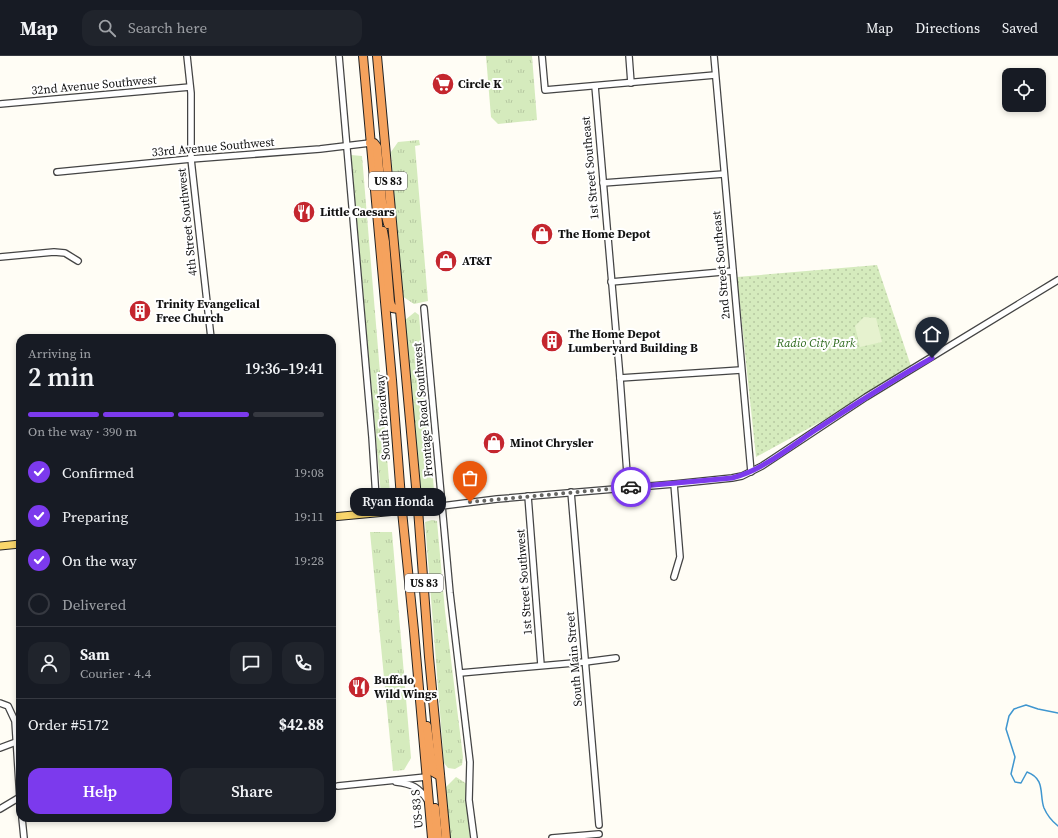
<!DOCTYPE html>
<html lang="en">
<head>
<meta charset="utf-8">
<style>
	body { margin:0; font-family:"Source Serif 4",serif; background:#20242c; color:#f1f3f6; height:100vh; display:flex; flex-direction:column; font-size:15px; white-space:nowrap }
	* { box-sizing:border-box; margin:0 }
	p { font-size:13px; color:#9ea1a6 }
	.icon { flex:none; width:22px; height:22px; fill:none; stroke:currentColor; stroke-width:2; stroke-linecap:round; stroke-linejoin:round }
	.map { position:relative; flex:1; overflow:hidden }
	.panel { position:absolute; left:16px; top:278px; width:320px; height:488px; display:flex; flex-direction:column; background:#171b24; border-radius:12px; box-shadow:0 2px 6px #0003 }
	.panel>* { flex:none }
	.controls { position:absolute; left:1002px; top:12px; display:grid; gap:8px }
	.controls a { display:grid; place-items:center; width:44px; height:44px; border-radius:8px; background:#171b24; box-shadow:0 2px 6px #0003; font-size:20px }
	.pin { position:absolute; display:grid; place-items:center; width:34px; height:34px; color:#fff; margin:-41px -17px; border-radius:50% 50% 50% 0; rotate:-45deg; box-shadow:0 0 4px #0007 }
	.pin .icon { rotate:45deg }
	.courier { position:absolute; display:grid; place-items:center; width:40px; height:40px; margin:-20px; border:3px solid #7c3aed; border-radius:50%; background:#fff; color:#222; box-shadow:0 1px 5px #0007 }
	.bubble { position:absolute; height:28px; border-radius:12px; background:#171b24; box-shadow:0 2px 6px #0003; font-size:13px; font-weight:600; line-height:28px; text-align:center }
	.head em { font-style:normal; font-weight:600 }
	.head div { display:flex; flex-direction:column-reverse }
	.head { display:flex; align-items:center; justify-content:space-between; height:68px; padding:0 12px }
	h1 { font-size:26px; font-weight:600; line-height:30px }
	.bar { display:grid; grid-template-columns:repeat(4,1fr); gap:6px 4px; align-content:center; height:48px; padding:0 12px }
	.bar i { height:5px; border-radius:3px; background:#363941 }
	.bar .selected { background:#7c3aed }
	.bar p { grid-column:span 4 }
	.line { display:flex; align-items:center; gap:10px; padding:0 12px; border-top:1px solid #363941 }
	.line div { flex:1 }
	.round { display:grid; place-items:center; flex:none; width:42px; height:42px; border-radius:12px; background:#20242c }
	ol { padding:0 12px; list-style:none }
	li { display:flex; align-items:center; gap:12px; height:44px }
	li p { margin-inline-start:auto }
	li .icon { padding:4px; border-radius:50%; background:#7c3aed; color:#fff; stroke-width:4 }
	li:last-child { color:#9ea1a6 }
	li i { width:22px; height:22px; border:2px solid #363941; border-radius:50% }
	.action { display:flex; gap:8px; margin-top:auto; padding:8px 12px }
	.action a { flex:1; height:46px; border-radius:12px; background:#7c3aed; color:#fff; font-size:16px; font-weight:600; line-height:46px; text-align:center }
	.action a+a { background:#20242c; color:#f1f3f6 }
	header { display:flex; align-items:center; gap:24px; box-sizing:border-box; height:56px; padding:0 20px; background:#171b24; border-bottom:1px solid #363941 }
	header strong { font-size:19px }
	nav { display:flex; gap:22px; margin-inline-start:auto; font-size:14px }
	.search { width:280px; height:36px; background:#20242c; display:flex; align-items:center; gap:10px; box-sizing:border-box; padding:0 14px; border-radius:12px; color:#9ea1a6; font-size:15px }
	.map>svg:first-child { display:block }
	.grass { fill:url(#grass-tufts) }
	.park { fill:url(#park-dots) }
	.pitch { fill:#e6f2cf }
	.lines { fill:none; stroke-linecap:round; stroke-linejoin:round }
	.stream { stroke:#3f96cf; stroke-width:1.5 }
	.minor-casing { stroke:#444; stroke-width:8 }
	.major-casing { stroke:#222; stroke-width:9 }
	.highway-casing { stroke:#222; stroke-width:10 }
	.minor { stroke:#fff; stroke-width:5.5 }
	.major { stroke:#f9d66b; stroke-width:7 }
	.highway { stroke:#f5a25d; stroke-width:8 }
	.done { stroke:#646461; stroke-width:4; stroke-dasharray:0 7.2 }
	.route { stroke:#7c3aed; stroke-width:5 }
	.labels { text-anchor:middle; stroke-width:4; stroke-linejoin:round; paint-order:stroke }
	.shield { fill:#fff; stroke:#585858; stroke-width:1 }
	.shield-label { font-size:11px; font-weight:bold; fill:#111 }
	.poi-label { font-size:12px; font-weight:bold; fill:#111; stroke:#fff; text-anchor:start }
	.street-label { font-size:12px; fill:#111; stroke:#fff }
	.park-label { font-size:12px; font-style:italic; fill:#2f6b1f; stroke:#fff }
</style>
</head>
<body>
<header>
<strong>Map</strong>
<div class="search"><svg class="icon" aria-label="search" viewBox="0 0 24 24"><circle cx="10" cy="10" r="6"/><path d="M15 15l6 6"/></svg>Search here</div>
<nav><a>Map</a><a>Directions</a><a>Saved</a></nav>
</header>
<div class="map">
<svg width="1058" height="782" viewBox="0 0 1058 782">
	<defs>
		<pattern id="grass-tufts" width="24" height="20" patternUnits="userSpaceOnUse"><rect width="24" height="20" fill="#d5ebbd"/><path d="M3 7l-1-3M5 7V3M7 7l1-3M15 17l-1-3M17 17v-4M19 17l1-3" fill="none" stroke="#b6c8a1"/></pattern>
		<pattern id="park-dots" width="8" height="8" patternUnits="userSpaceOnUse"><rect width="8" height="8" fill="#d5ebbd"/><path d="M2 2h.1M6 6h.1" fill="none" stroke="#b6c8a1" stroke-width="1.8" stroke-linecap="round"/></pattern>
	</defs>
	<rect width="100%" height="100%" fill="#fffdf5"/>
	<g class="grass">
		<polygon points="486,0 532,0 537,64 498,68 491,61"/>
		<polygon points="419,84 420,89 415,90 428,245 414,248 402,240 391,96 398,86"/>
		<polygon points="351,99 362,100 390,437 381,439"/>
		<polygon points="415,256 419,259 434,434 429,439 421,437 405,264"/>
		<polygon points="432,464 437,465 445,555 463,701 462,709 455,713 448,712 444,707 425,466"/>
		<polygon points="370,476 392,476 411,702 404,714 393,715"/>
		<polygon points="456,721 467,728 470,782 450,782 446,731"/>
	</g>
	<polygon class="park" points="877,209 912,313 877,335 756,401 737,221"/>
	<polygon class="pitch" points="864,261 876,262 882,286 860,291 855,270"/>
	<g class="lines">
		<path class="stream" d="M1058,657L1038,653L1026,649L1014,653L1009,660L1006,673L1015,701L1011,718L1015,726L1021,727L1027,716C1046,723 1039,739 1044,752C1047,759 1053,766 1058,770"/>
		<g class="minor-casing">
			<g id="minor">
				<polyline points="187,0 191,37 191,103 211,282"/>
				<polyline points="339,0 372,381 377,457"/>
				<polyline points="542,0 545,34 715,19"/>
				<polyline points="629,0 631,27"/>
				<polyline points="714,0 751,416"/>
				<polyline points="595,30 620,322 628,431"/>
				<polyline points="0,48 190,31"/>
				<polyline points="57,116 191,103 320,93 370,87"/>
				<polyline points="603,127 724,118"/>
				<polyline points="0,201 54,196 65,197 78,205"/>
				<polyline points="611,226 733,215"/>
				<polyline points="424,252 450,537 470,706 469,744 474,782"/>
				<polyline points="620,322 741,314"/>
				<polyline points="571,436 599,769"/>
				<polyline points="528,440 541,609"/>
				<polyline points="418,453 497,443 674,428 732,422 742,420 762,410 866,341 1058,224"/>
				<polyline points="674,521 680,501 674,428"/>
				<polyline points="460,617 585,606 616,602"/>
				<polyline points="0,647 8,650 15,665 20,744"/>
				<polyline points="0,692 16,686"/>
				<path d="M396,726C412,728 419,731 428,745"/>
				<polyline points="338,730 426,721"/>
				<polyline points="0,753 20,741"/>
				<polyline points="22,762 24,782"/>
				<polyline points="552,782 599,778"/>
			</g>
		</g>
		<g class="major-casing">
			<g id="major">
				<polyline points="332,461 418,453"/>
				<polyline points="0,490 20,488"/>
			</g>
		</g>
		<g class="highway-casing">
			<g id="highway">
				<polyline points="363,0 392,324 402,455 414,575 432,782"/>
				<polyline points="377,0 418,453 429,601 446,782"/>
				<polyline points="370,87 374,87 377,91 382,145 388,168"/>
				<polyline points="383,175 385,186 390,246 392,252 399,253"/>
				<polyline points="427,670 433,716 440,720"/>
				<polyline points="435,752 438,782"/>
			</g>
		</g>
		<use href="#minor" class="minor"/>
		<use href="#major" class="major"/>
		<use href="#highway" class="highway"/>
	</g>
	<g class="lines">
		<polyline class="done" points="470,446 631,431"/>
		<path class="route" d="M631,431L732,422C763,414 790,391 817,373C854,349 892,324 932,302"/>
	</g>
	<defs>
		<g id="supermarket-disc" transform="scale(1.15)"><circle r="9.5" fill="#c4262e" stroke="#fff"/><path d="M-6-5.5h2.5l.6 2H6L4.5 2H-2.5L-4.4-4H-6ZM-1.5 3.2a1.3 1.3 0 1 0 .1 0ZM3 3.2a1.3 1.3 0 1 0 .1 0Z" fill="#fff"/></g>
		<g id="restaurant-disc" transform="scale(1.15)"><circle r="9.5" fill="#c4262e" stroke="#fff"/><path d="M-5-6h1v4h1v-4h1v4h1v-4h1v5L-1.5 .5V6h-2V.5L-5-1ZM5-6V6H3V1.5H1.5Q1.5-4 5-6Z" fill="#fff"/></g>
		<g id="shop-disc" transform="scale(1.15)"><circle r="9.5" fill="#c4262e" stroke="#fff"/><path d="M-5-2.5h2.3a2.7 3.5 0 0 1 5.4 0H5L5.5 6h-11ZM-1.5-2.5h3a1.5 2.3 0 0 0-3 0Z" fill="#fff"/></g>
		<g id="building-disc" transform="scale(1.15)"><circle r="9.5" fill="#c4262e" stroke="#fff"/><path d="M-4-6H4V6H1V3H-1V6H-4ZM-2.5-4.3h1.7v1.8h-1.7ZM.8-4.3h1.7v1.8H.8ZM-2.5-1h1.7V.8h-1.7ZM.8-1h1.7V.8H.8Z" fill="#fff"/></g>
	</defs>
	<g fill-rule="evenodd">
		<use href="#supermarket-disc" x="443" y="28"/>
		<use href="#restaurant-disc" x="304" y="156"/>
		<use href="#shop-disc" x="542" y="178"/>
		<use href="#shop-disc" x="446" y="205"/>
		<use href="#building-disc" x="140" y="255"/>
		<use href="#building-disc" x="552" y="285"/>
		<use href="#shop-disc" x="494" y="387"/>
		<use href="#restaurant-disc" x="359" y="631"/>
	</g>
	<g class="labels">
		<g class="shield">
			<rect x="369" y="116" width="38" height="18" rx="3"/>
			<rect x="405" y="518" width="38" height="18" rx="3"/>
		</g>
		<g class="shield-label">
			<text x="388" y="129">US 83</text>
			<text x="424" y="531">US 83</text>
		</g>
		<g class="poi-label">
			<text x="458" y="32">Circle K</text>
			<text x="320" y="160">Little Caesars</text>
			<text x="558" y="182">The Home Depot</text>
			<text x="462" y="209">AT&amp;T</text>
			<text x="156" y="252">Trinity Evangelical<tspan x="156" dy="14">Free Church</tspan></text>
			<text x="568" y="282">The Home Depot<tspan x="568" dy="14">Lumberyard Building B</tspan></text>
			<text x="510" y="391">Minot Chrysler</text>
			<text x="374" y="628">Buffalo<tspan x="374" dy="14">Wild Wings</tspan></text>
		</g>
		<g class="street-label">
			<text transform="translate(94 29) rotate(-5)" y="4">32nd Avenue Southwest</text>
			<text transform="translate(213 91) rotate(-5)" y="4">33rd Avenue Southwest</text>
			<text transform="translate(590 112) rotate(-95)" y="4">1st Street Southeast</text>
			<text transform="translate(187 166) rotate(-96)" y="4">4th Street Southwest</text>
			<text transform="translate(721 209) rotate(-95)" y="4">2nd Street Southeast</text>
			<text transform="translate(423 354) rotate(-95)" y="4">Frontage Road Southwest</text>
			<text transform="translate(383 361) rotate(-94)" y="4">South Broadway</text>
			<text transform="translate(524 526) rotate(-94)" y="4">1st Street Southwest</text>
			<text transform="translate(574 603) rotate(-95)" y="4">South Main Street</text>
			<text transform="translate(417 753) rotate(-95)" y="4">US-83 S</text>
		</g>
		<g class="park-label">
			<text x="816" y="291">Radio City Park</text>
		</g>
	</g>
</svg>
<div class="controls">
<a><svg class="icon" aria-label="locate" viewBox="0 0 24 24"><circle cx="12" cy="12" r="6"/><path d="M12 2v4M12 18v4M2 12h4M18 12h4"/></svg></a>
</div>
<div class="pin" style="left:470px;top:446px;background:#ea580c"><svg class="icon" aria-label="bag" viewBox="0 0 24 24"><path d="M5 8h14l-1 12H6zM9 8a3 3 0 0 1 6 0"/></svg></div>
<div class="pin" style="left:932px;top:302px;background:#1f2937"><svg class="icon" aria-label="home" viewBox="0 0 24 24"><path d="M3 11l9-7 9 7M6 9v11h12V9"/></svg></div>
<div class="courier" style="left:631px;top:431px"><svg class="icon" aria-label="car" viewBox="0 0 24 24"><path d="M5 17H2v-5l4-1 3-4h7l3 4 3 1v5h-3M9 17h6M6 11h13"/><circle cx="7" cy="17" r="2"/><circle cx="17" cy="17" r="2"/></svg></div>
<div class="bubble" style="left:350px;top:432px;width:96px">Ryan Honda</div>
<section class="panel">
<div class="head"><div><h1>2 min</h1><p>Arriving in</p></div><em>19:36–19:41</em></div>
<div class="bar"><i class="selected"></i><i class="selected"></i><i class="selected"></i><i></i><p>On the way · 390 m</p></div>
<ol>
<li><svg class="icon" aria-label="check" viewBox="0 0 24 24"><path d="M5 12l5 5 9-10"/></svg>Confirmed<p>19:08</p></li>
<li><svg class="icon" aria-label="check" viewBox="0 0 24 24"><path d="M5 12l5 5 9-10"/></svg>Preparing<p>19:11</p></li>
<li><svg class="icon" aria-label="check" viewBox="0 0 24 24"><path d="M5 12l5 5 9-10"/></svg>On the way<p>19:28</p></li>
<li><i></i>Delivered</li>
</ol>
<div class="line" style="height:72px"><a class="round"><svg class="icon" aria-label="person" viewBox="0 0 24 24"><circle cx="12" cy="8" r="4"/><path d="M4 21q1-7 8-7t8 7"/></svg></a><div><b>Sam</b><p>Courier · 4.4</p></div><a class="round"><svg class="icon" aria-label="chat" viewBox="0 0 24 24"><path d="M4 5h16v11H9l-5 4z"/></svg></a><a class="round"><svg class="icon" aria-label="phone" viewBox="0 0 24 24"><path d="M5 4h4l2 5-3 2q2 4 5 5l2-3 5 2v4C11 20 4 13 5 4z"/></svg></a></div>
<div class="line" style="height:52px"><div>Order #5172</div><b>$42.88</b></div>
<div class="action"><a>Help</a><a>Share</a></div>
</section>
</div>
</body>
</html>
